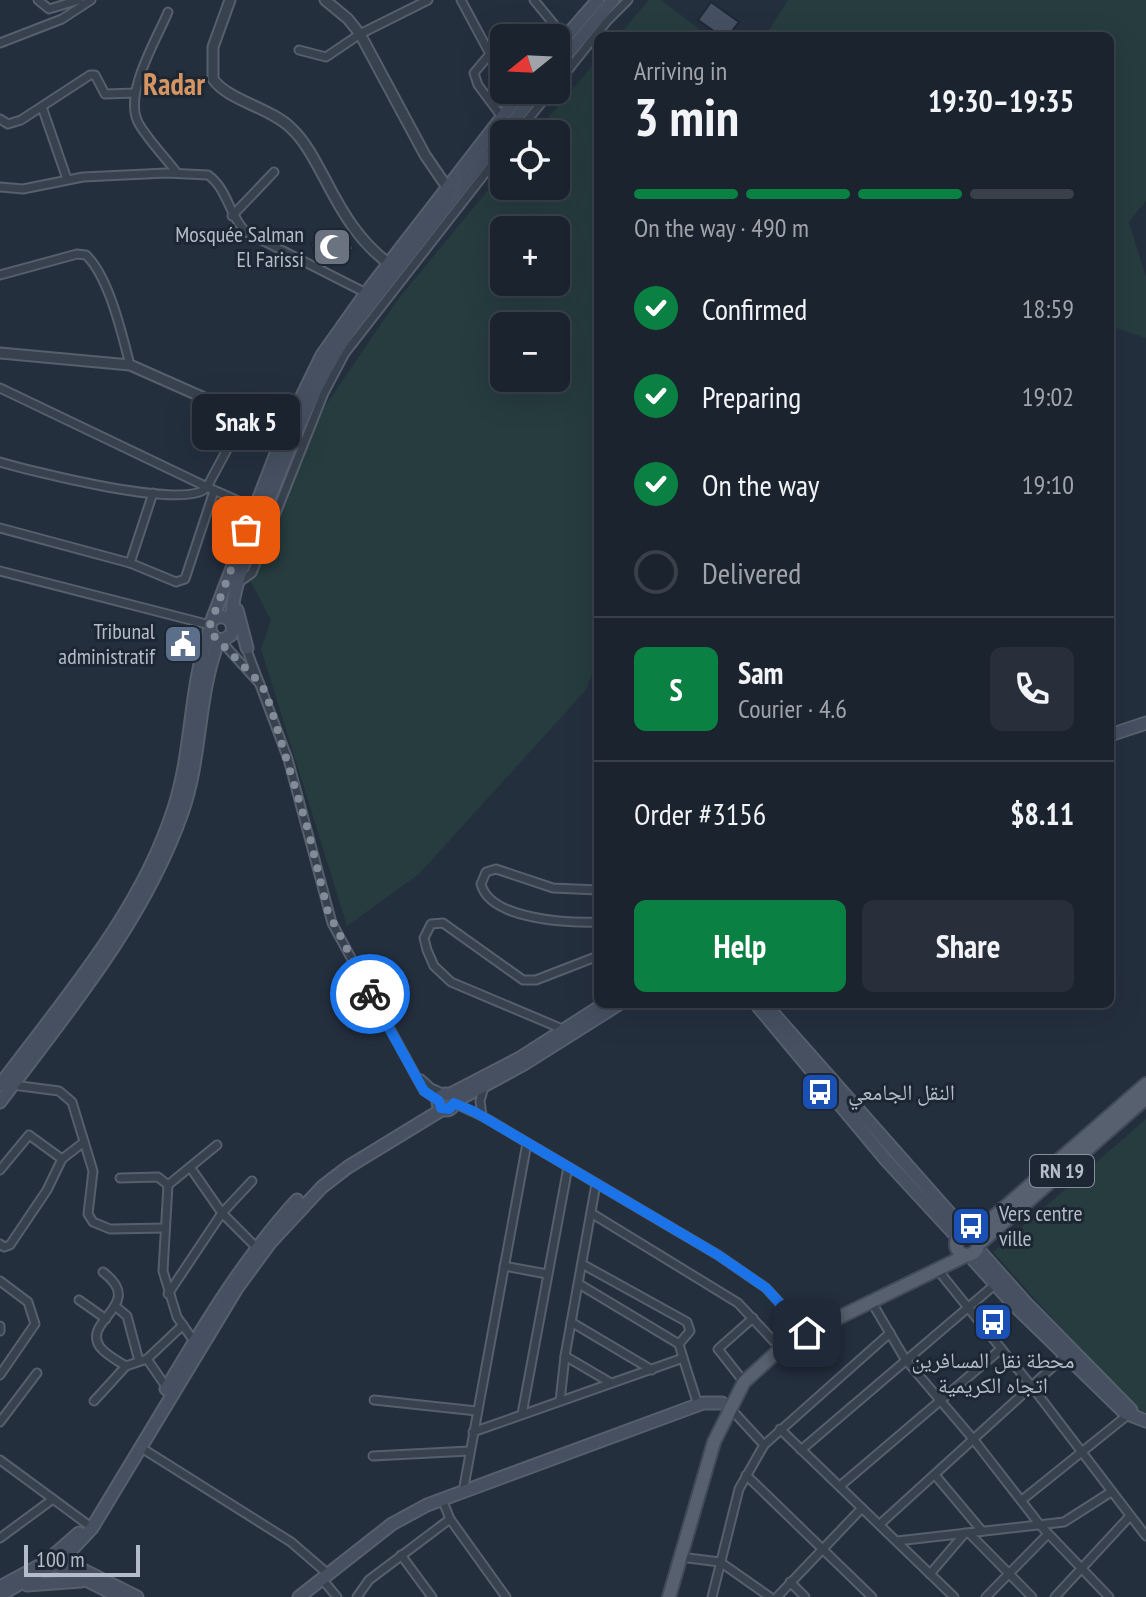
<!DOCTYPE html>
<html lang="en">
<head>
<meta charset="utf-8">
<style>
	body { margin:0; font-family:"PT Sans Narrow","Noto Naskh Arabic",sans-serif; background:#282f3a; color:#f1f3f6; height:100vh; display:flex; flex-direction:column; font-size:30px; white-space:nowrap }
	* { box-sizing:border-box; margin:0 }
	p { font-size:26px; color:#a0a4aa }
	.icon { flex:none; width:44px; height:44px; fill:none; stroke:currentColor; stroke-width:2; stroke-linecap:round; stroke-linejoin:round }
	.map { position:relative; flex:1; overflow:hidden }
	.sheet { position:absolute; left:594px; top:32px; width:520px; height:976px; display:flex; flex-direction:column; background:#1b232e; border-radius:12px; box-shadow:0 8px 32px #0002,0 0 0 2px #39404a }
	.sheet>* { flex:none }
	.needle { width:52px; rotate:252deg }
	.buttons { position:absolute; left:490px; top:24px; display:grid; gap:16px }
	.buttons a { display:grid; place-items:center; width:80px; height:80px; border-radius:12px; background:#1b232e; box-shadow:0 8px 32px #0002,0 0 0 2px #39404a; font-size:40px }
	.scale { position:absolute; left:24px; bottom:20px; width:116px; box-sizing:border-box; padding-left:8px; border:4px solid #b4bcc9; border-top:0; font-size:22px; line-height:28px; white-space:nowrap; color:#b4bcc9; -webkit-text-stroke:6px #1d2633; paint-order:stroke }
	.pin { position:absolute; display:grid; place-items:center; width:68px; height:68px; color:#fff; margin:-34px; border-radius:16px; box-shadow:0 4px 12px #0006 }
	.courier { position:absolute; display:grid; place-items:center; width:80px; height:80px; margin:-40px; border:6px solid #1a73e8; border-radius:50%; background:#fff; color:#222; box-shadow:0 2px 10px #0007 }
	.bubble { position:absolute; height:56px; border-radius:12px; background:#1b232e; box-shadow:0 8px 32px #0002,0 0 0 2px #39404a; font-size:26px; font-weight:700; line-height:56px; text-align:center }
	.summary em { font-style:normal; font-weight:700 }
	.summary div { display:flex; flex-direction:column-reverse }
	.summary { display:flex; align-items:center; justify-content:space-between; height:136px; padding:0 40px }
	h1 { font-size:52px; font-weight:700; line-height:60px }
	.bar { display:grid; grid-template-columns:repeat(4,1fr); gap:12px 8px; align-content:center; height:96px; padding:0 40px }
	.bar i { height:10px; border-radius:6px; background:#39404a }
	.bar .selected { background:#0b8043 }
	.bar p { grid-column:span 4 }
	.line { display:flex; align-items:center; gap:20px; padding:0 40px; border-top:2px solid #39404a }
	.line div { flex:1 }
	.round { display:grid; place-items:center; flex:none; width:84px; height:84px; border-radius:12px; background:#282f3a }
	ol { padding:0 40px; list-style:none }
	li { display:flex; align-items:center; gap:24px; height:88px }
	li p { margin-inline-start:auto }
	li .icon { padding:8px; border-radius:50%; background:#0b8043; color:#fff; stroke-width:4 }
	li:last-child { color:#a0a4aa }
	li i { width:44px; height:44px; border:4px solid #39404a; border-radius:50% }
	.cta { display:flex; gap:16px; margin-top:auto; padding:16px 40px }
	.cta a { flex:1; height:92px; border-radius:12px; background:#0b8043; color:#fff; font-size:32px; font-weight:700; line-height:92px; text-align:center }
	.cta a+a { background:#282f3a; color:#f1f3f6 }
	.map>svg:first-child { display:block }
	.green { fill:#263c3f; fill-rule:evenodd }
	.building { fill:#455162; stroke:#1f2835; stroke-width:2 }
	.lines { fill:none; stroke-linecap:round; stroke-linejoin:round }
	.minor-casing { stroke:#565f6c; stroke-width:11 }
	.tertiary-casing { stroke:#565f6c; stroke-width:13 }
	.secondary-casing { stroke:#565f6c; stroke-width:15 }
	.primary-casing { stroke:#414a57; stroke-width:16 }
	.minor { stroke:#38414e; stroke-width:7 }
	.tertiary { stroke:#38414e; stroke-width:9 }
	.secondary { stroke:#465061; stroke-width:11 }
	.primary { stroke:#56606e; stroke-width:12 }
	.done { stroke:#828b98; stroke-width:8; stroke-dasharray:0 14.4 }
	.route { stroke:#1a73e8; stroke-width:10 }
	.labels { text-anchor:middle; stroke-width:6; stroke-linejoin:round; paint-order:stroke }
	.shield { fill:#1d2633; stroke:#878f9c; stroke-width:2 }
	.shield-label { font-size:20px; font-weight:bold; fill:#b4bcc9 }
	.poi-label { font-size:22px; fill:#b4bcc9; stroke:#1d2633; text-anchor:end }
	.district-label { font-size:30px; font-weight:bold; fill:#d59563; stroke:#1d2633 }
</style>
</head>
<body>
<div class="map">
<svg width="1146" height="1597" viewBox="0 0 1146 1597">
	<rect width="100%" height="100%" fill="#242f3e"/>
	<g class="green">
		<polygon points="649,0 661,0 708,36 618,36"/>
		<polygon points="788,0 1146,0 1146,201 1129,222 1146,277 1146,338 1110,326 1110,36 954,36 952,33 945,36 765,36"/>
		<path d="M598,59V659L586,690L419,874L347,926L261,649L271,620L251,582L317,418L398,299L504,171V186H556V134H534ZM504,230H556V282H504ZM504,326H556V378H504Z"/>
		<polygon points="1146,1119 1146,1411 1140,1416 993,1252"/>
	</g>
	<g class="building">
		<polygon points="711,2 739,22 728,36 721,36 698,20"/>
		<polygon points="341,228 354,249 348,252 350,258 330,267 328,262 318,262 311,244"/>
	</g>
	<g class="lines">
		<g class="minor-casing">
			<g id="minor">
				<polyline points="38,0 49,9 79,0"/>
				<polyline points="461,0 490,54 474,73 478,85 502,117"/>
				<polyline points="534,0 566,39"/>
				<path d="M168,12C157,39 122,95 139,124C149,141 165,157 177,173"/>
				<polyline points="0,43 62,19 91,0"/>
				<polyline points="299,50 326,57 360,34 428,0"/>
				<polyline points="556,85 607,21 628,0"/>
				<polyline points="42,107 67,179"/>
				<polyline points="0,119 8,124 21,120 90,75 95,75 105,94 135,93"/>
				<polyline points="516,134 552,90"/>
				<path d="M0,187L23,189L83,177L166,173L208,175C228,189 229,216 246,232L366,293"/>
				<polyline points="232,216 274,172"/>
				<path d="M0,275L77,254L86,255C109,277 122,334 130,365"/>
				<polyline points="0,388 207,487 245,416"/>
				<path d="M0,462C31,471 190,512 207,487L254,508"/>
				<polyline points="0,528 130,563 153,493"/>
				<polyline points="130,563 176,582 185,579 214,491"/>
				<polyline points="0,571 210,625"/>
				<polyline points="238,583 252,573 324,393 345,353 504,149"/>
				<polyline points="220,640 260,684"/>
				<polyline points="245,645 288,759 332,923 424,1091 439,1101"/>
				<path d="M598,890L553,888L496,869L486,872L481,884C490,920 569,923 598,922"/>
				<polyline points="567,1031 451,982 434,966 427,950 424,938 431,924 443,923 523,980 536,980 598,956"/>
				<polyline points="421,1079 431,1088 445,1094"/>
				<polyline points="13,1085 59,1091 72,1102 93,1171 88,1214 93,1222 110,1229 165,1228"/>
				<polyline points="454,1103 482,1116 718,1255 766,1288 807,1333"/>
				<polyline points="482,1116 480,1101 484,1087"/>
				<polyline points="190,1167 222,1213 256,1247"/>
				<polyline points="0,1170 29,1135 62,1159"/>
				<polyline points="120,1178 158,1177 168,1185 163,1271 177,1317 196,1344"/>
				<polyline points="168,1185 217,1145"/>
				<polyline points="591,1213 738,1303 781,1349"/>
				<polyline points="0,1244 4,1247 10,1245 47,1190 62,1159 84,1142"/>
				<polyline points="582,1264 687,1322 690,1331 679,1344 683,1358"/>
				<polyline points="504,1266 547,1274"/>
				<polyline points="937,1269 1033,1388 1146,1536"/>
				<path d="M103,1272C147,1305 81,1320 100,1347C106,1355 118,1361 126,1366"/>
				<polyline points="0,1281 28,1302 35,1324 0,1375"/>
				<polyline points="579,1284 679,1344"/>
				<polyline points="168,1294 222,1213 252,1181"/>
				<polyline points="79,1300 106,1319"/>
				<polyline points="871,1301 905,1359 974,1440 1040,1525 1109,1597"/>
				<polyline points="115,1306 127,1316 139,1361"/>
				<polyline points="571,1322 652,1370"/>
				<polyline points="0,1326 0,1331"/>
				<polyline points="565,1356 611,1383"/>
				<polyline points="147,1359 167,1388"/>
				<polyline points="744,1382 718,1349 753,1318"/>
				<polyline points="374,1400 477,1411"/>
				<polyline points="94,1401 126,1366 147,1359 183,1325"/>
				<polyline points="560,1401 565,1356 596,1184"/>
				<polyline points="522,1414 568,1167"/>
				<polyline points="0,1422 37,1373"/>
				<polyline points="780,1429 954,1597"/>
				<polyline points="473,1432 683,1358 698,1405"/>
				<polyline points="764,1445 890,1333"/>
				<polyline points="140,1447 291,1542 328,1574"/>
				<polyline points="801,1450 998,1282"/>
				<polyline points="373,1456 469,1451"/>
				<polyline points="0,1460 87,1524"/>
				<polyline points="746,1475 872,1597"/>
				<polyline points="935,1475 982,1531"/>
				<polyline points="840,1486 1001,1349"/>
				<polyline points="463,1492 527,1143"/>
				<polyline points="442,1499 450,1519 506,1597"/>
				<polyline points="1022,1500 1129,1414"/>
				<polyline points="880,1524 1068,1353"/>
				<polyline points="969,1533 1032,1597"/>
				<polyline points="0,1538 53,1499"/>
				<polyline points="897,1541 1064,1522 1111,1492"/>
				<polyline points="401,1555 432,1597"/>
				<polyline points="680,1557 720,1562 770,1597"/>
				<polyline points="930,1574 965,1533"/>
				<polyline points="322,1579 337,1597"/>
				<polyline points="790,1582 805,1597"/>
				<polyline points="357,1597 369,1580 450,1519"/>
				<polyline points="712,1597 739,1489 764,1445 730,1408"/>
				<polyline points="777,1597 862,1508"/>
				<polyline points="986,1597 1048,1534"/>
				<polyline points="1055,1597 1130,1516"/>
			</g>
		</g>
		<g class="tertiary-casing">
			<g id="tertiary">
				<path d="M230,0L213,47V79C227,100 271,108 291,128C306,142 315,161 325,179C343,214 360,243 392,266"/>
				<polyline points="325,0 348,19 360,34 425,155 451,193"/>
				<polyline points="0,353 130,365 290,436"/>
			</g>
		</g>
		<g class="secondary-casing">
			<g id="secondary">
				<polyline points="556,48 598,0"/>
				<polyline points="556,67 613,0"/>
				<polyline points="237,610 247,648"/>
				<polyline points="212,620 220,616 229,619 233,627 231,635 223,640 216,639 210,632 210,625 284,433 322,355 366,293 523,90"/>
				<path d="M231,621C233,583 249,550 263,515C288,450 312,388 350,330L538,90"/>
				<polyline points="1110,735 1146,723"/>
				<polyline points="756,1004 886,1160 958,1238"/>
				<polyline points="765,1004 968,1234"/>
				<path d="M0,1085C65,998 141,912 174,808C193,750 189,686 210,629"/>
				<circle cx="446" cy="1102" r="8"/>
				<polyline points="449,1095 520,1058 604,1004"/>
				<path d="M0,1102C68,1011 144,921 182,813C202,757 197,695 219,640"/>
				<polyline points="454,1102 524,1064 619,1004"/>
				<polyline points="977,1248 1025,1302 1131,1410"/>
				<polyline points="969,1255 1014,1305 1125,1413 1146,1421"/>
				<path d="M166,1389C206,1322 245,1257 297,1200"/>
				<polyline points="59,1558 137,1597"/>
				<polyline points="56,1565 120,1597"/>
				<polyline points="27,1585 81,1581"/>
				<polyline points="0,1587 46,1562 79,1533"/>
				<polyline points="0,1595 62,1560 92,1528 237,1288 270,1243 322,1187 348,1167 443,1109"/>
				<polyline points="299,1597 392,1524 427,1505 703,1403 722,1403 730,1408"/>
			</g>
		</g>
		<g class="primary-casing">
			<g id="primary">
				<circle cx="967" cy="1244" r="11"/>
				<polyline points="973,1235 1146,1084"/>
				<polyline points="978,1245 1146,1098"/>
				<polyline points="669,1597 714,1442 744,1382 778,1351 807,1333 967,1255"/>
			</g>
		</g>
		<use href="#minor" class="minor"/>
		<use href="#tertiary" class="tertiary"/>
		<use href="#secondary" class="secondary"/>
		<use href="#primary" class="primary"/>
	</g>
	<g class="lines">
		<polyline class="done" points="246,530 210,625 210,632 262,685 270,705 308,830 328,912 370,994"/>
		<polyline class="route" points="370,994 424,1091 439,1101 441,1108 449,1109 454,1103 475,1112 718,1255 766,1288 807,1333"/>
	</g>
	<defs>
		<g id="mosque-square" transform="scale(2)"><rect x="-9" y="-9" width="18" height="18" rx="4" fill="#6b7280" stroke="#1d2633"/><path d="M3.5-4.9A6 6 0 1 0 3.5 4.9A5 5 0 1 1 3.5-4.9Z" fill="#fff"/></g>
		<g id="civic-square" transform="scale(2)"><rect x="-9" y="-9" width="18" height="18" rx="4" fill="#5c6f8a" stroke="#1d2633"/><path d="M-.6-6.5H3V-4.5H.6V-3L4-1V1h2V6H-6V1h2V-1L-.6-3ZM-1.2 2.5V6h2.4V2.5Z" fill="#fff"/></g>
		<g id="bus-square" transform="scale(2)"><rect x="-9" y="-9" width="18" height="18" rx="4" fill="#1a4fb4" stroke="#1d2633"/><path d="M-5-6H5V4H4V6H2V4H-2V6H-4V4H-5ZM-3.5-4V0h7V-4ZM-3.5 1.2v1.5H-2V1.2ZM2 1.2v1.5H3.5V1.2Z" fill="#fff"/></g>
	</defs>
	<g fill-rule="evenodd">
		<use href="#mosque-square" x="332" y="247"/>
		<use href="#civic-square" x="183" y="644"/>
		<use href="#bus-square" x="820" y="1092"/>
		<use href="#bus-square" x="971" y="1226"/>
		<use href="#bus-square" x="993" y="1322"/>
	</g>
	<g class="labels">
		<rect class="shield" x="1030" y="1155" width="64" height="32" rx="6"/>
		<g class="shield-label">
			<text x="1062" y="1178">RN 19</text>
		</g>
		<g class="poi-label">
			<text x="304" y="242">Mosquée Salman<tspan x="304" dy="25">El Farissi</tspan></text>
			<text x="155" y="639">Tribunal<tspan x="155" dy="25">administratif</tspan></text>
			<text x="848" y="1100" text-anchor="start">النقل الجامعي</text>
			<text x="999" y="1221" text-anchor="start">Vers centre<tspan x="999" dy="25">ville</tspan></text>
			<text x="993" y="1368" text-anchor="middle">محطة نقل المسافرين<tspan x="993" dy="25">اتجاه الكريمية</tspan></text>
		</g>
		<g class="district-label">
			<text x="174" y="95">Radar</text>
		</g>
	</g>
</svg>
<div class="buttons">
<a><svg class="needle" viewBox="-14 -14 28 28"><path d="M0-13l5 13h-10z" fill="#e53935"/><path d="M0 13l5-13h-10z" fill="#a0a4aa"/></svg></a>
<a><svg class="icon" aria-label="locate" viewBox="0 0 24 24"><circle cx="12" cy="12" r="6"/><path d="M12 2v4M12 18v4M2 12h4M18 12h4"/></svg></a>
<a>+</a>
<a>−</a>
</div>
<div class="scale">100 m</div>
<div class="pin" style="left:246px;top:530px;background:#ea580c"><svg class="icon" aria-label="bag" viewBox="0 0 24 24"><path d="M5 8h14l-1 12H6zM9 8a3 3 0 0 1 6 0"/></svg></div>
<div class="pin" style="left:807px;top:1333px;background:#1f2937"><svg class="icon" aria-label="home" viewBox="0 0 24 24"><path d="M3 11l9-7 9 7M6 9v11h12V9"/></svg></div>
<div class="courier" style="left:370px;top:994px"><svg class="icon" aria-label="bike" viewBox="0 0 24 24"><circle cx="6" cy="16" r="4"/><circle cx="18" cy="16" r="4"/><path d="M6 16l4-8h5l3 8M10 8l3 8H6M13 5h3"/></svg></div>
<div class="bubble" style="left:192px;top:394px;width:108px">Snak 5</div>
<section class="sheet">
<div class="summary"><div><h1>3 min</h1><p>Arriving in</p></div><em>19:30–19:35</em></div>
<div class="bar"><i class="selected"></i><i class="selected"></i><i class="selected"></i><i></i><p>On the way · 490 m</p></div>
<ol>
<li><svg class="icon" aria-label="check" viewBox="0 0 24 24"><path d="M5 12l5 5 9-10"/></svg>Confirmed<p>18:59</p></li>
<li><svg class="icon" aria-label="check" viewBox="0 0 24 24"><path d="M5 12l5 5 9-10"/></svg>Preparing<p>19:02</p></li>
<li><svg class="icon" aria-label="check" viewBox="0 0 24 24"><path d="M5 12l5 5 9-10"/></svg>On the way<p>19:10</p></li>
<li><i></i>Delivered</li>
</ol>
<div class="line" style="height:144px"><b class="round" style="background:#0b8043;color:#fff">S</b><div><b>Sam</b><p>Courier · 4.6</p></div><a class="round"><svg class="icon" aria-label="phone" viewBox="0 0 24 24"><path d="M5 4h4l2 5-3 2q2 4 5 5l2-3 5 2v4C11 20 4 13 5 4z"/></svg></a></div>
<div class="line" style="height:104px"><div>Order #3156</div><b>$8.11</b></div>
<div class="cta"><a>Help</a><a>Share</a></div>
</section>
</div>
</body>
</html>
